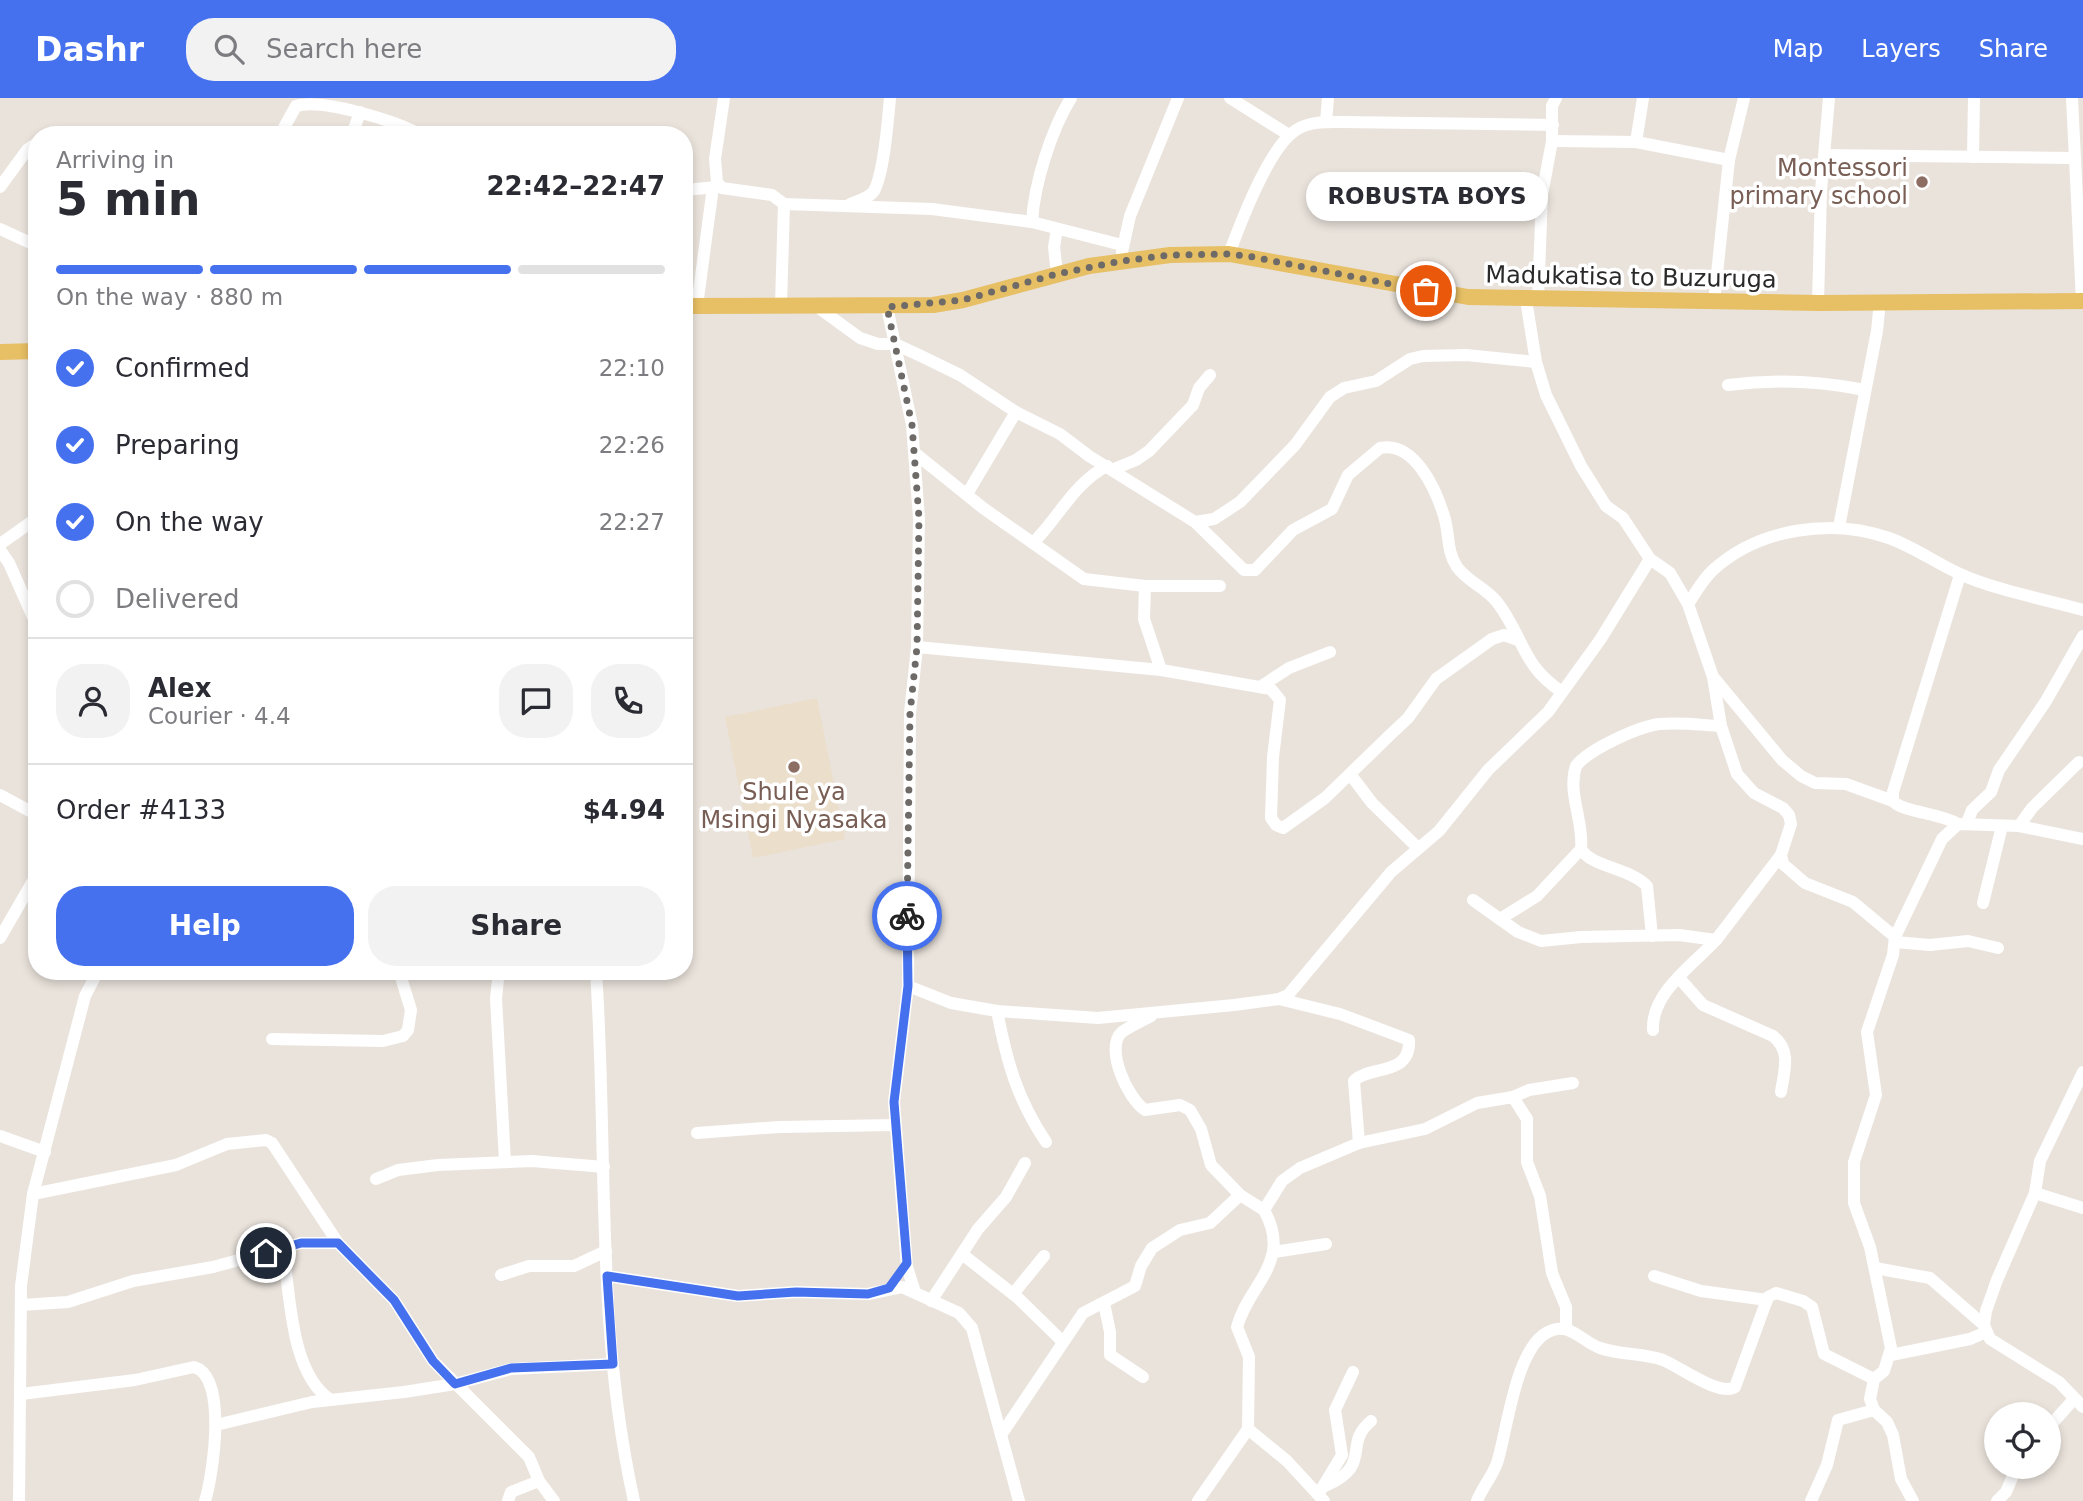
<!DOCTYPE html>
<html lang="en">
<head>
<meta charset="utf-8">
<style>
	body { margin:0; font-family:"DejaVu Sans",sans-serif; background:#f2f2f3; color:#2b2b33; height:100vh; display:flex; flex-direction:column; font-size:26px; white-space:nowrap }
	* { box-sizing:border-box; margin:0 }
	p { font-size:23px; color:#7c7c81 }
	.icon { flex:none; width:38px; height:38px; fill:none; stroke:currentColor; stroke-width:2; stroke-linecap:round; stroke-linejoin:round }
	.map { position:relative; flex:1; overflow:hidden }
	.drawer { position:absolute; left:28px; top:28px; width:665px; height:854px; display:flex; flex-direction:column; background:#fff; border-radius:28px; box-shadow:0 4px 10px #0003 }
	.drawer>* { flex:none }
	.fabs { position:absolute; left:1984px; top:1304px; display:grid; gap:14px }
	.fabs a { display:grid; place-items:center; width:77px; height:77px; border-radius:50%; background:#fff; box-shadow:0 4px 10px #0003; font-size:35px }
	.pin { position:absolute; display:grid; place-items:center; width:60px; height:60px; color:#fff; margin:-30px; border:4px solid #fff; border-radius:50%; box-shadow:0 2px 7px #0007 }
	.courier { position:absolute; display:grid; place-items:center; width:70px; height:70px; margin:-35px; border:5px solid #4571ee; border-radius:50%; background:#fff; color:#222; box-shadow:0 2px 9px #0007 }
	.bubble { position:absolute; height:49px; border-radius:24px; background:#fff; box-shadow:0 4px 10px #0003; font-size:23px; font-weight:700; line-height:49px; text-align:center }
	.overview em { font-style:normal; font-weight:700 }
	.overview div { display:flex; flex-direction:column-reverse }
	.overview { display:flex; align-items:center; justify-content:space-between; height:119px; padding:0 28px }
	h1 { font-size:46px; font-weight:700; line-height:52px }
	.bar { display:grid; grid-template-columns:repeat(4,1fr); gap:10px 7px; align-content:center; height:84px; padding:0 28px }
	.bar i { height:9px; border-radius:5px; background:#e1e1e2 }
	.bar .selected { background:#4571ee }
	.bar p { grid-column:span 4 }
	.line { display:flex; align-items:center; gap:18px; padding:0 28px; border-top:2px solid #e1e1e2 }
	.line div { flex:1 }
	.round { display:grid; place-items:center; flex:none; width:74px; height:74px; border-radius:28px; background:#f2f2f3 }
	ol { padding:0 28px; list-style:none }
	li { display:flex; align-items:center; gap:21px; height:77px }
	li p { margin-inline-start:auto }
	li .icon { padding:7px; border-radius:50%; background:#4571ee; color:#fff; stroke-width:4 }
	li:last-child { color:#7c7c81 }
	li i { width:38px; height:38px; border:4px solid #e1e1e2; border-radius:50% }
	.action { display:flex; gap:14px; margin-top:auto; padding:14px 28px }
	.action a { flex:1; height:80px; border-radius:28px; background:#4571ee; color:#fff; font-size:28px; font-weight:700; line-height:80px; text-align:center }
	.action a+a { background:#f2f2f3; color:#2b2b33 }
	header { display:flex; align-items:center; gap:42px; box-sizing:border-box; height:98px; padding:0 35px; background:#4571ee; color:#fff }
	header strong { font-size:33px }
	nav { display:flex; gap:38px; margin-inline-start:auto; font-size:24px }
	.search { width:490px; height:63px; background:#f2f2f3; display:flex; align-items:center; gap:18px; box-sizing:border-box; padding:0 24px; border-radius:28px; color:#7c7c81; font-size:26px }
	.map>svg:first-child { display:block }
	.education { fill:#ebdfcc }
	.lines { fill:none; stroke-linecap:round; stroke-linejoin:round }
	.minor { stroke:#fff; stroke-width:12 }
	.major { stroke:#e7bf64; stroke-width:16 }
	.done { stroke:#6d6a68; stroke-width:7; stroke-dasharray:0 12.6 }
	.route { stroke:#4571ee; stroke-width:9 }
	.education-dot { fill:#8d6e63; stroke:#fff; stroke-width:2.5 }
	.labels { text-anchor:middle; stroke-width:7; stroke-linejoin:round; paint-order:stroke }
	.education-label { font-size:24px; fill:#785e54; stroke:#fff; text-anchor:end }
	.street-label { font-size:24px; fill:#292929; stroke:#fff }
</style>
</head>
<body>
<header>
<strong>Dashr</strong>
<div class="search"><svg class="icon" aria-label="search" viewBox="0 0 24 24"><circle cx="10" cy="10" r="6"/><path d="M15 15l6 6"/></svg>Search here</div>
<nav><a>Map</a><a>Layers</a><a>Share</a></nav>
</header>
<div class="map">
<svg width="2083" height="1403" viewBox="0 0 2083 1403">
	<rect width="100%" height="100%" fill="#eae3dc"/>
	<polygon class="education" points="817,600 845,741 753,760 725,619"/>
	<g class="lines">
		<g class="minor">
			<polyline points="724,0 715,61 717,84 722,90 772,97 784,106 781,207"/>
			<polyline points="1230,0 1289,37"/>
			<polyline points="2072,0 2082,203"/>
			<polyline points="1326,24 1328,0"/>
			<path d="M280,37L296,8C322,0 396,23 421,37"/>
			<polyline points="352,37 360,14"/>
			<polyline points="1552,43 1636,44 1729,62"/>
			<polyline points="1636,44 1643,0"/>
			<polyline points="1825,57 2074,60"/>
			<polyline points="1973,59 1974,0"/>
			<polyline points="0,89 27,52 37,45"/>
			<polyline points="684,92 718,89"/>
			<polyline points="784,106 932,111 1032,124 1122,147"/>
			<path d="M850,106C858,103 869,100 874,93C884,75 888,22 890,0"/>
			<path d="M1032,124C1034,87 1051,32 1071,0"/>
			<polyline points="0,131 37,148"/>
			<polyline points="1122,154 1130,118 1178,0"/>
			<path d="M1229,156C1240,126 1269,49 1296,32C1310,23 1327,24 1343,24L1553,27"/>
			<polyline points="1057,176 1054,149 1057,131"/>
			<polyline points="1526,202 1536,264 1546,297 1581,368 1606,408 1623,420 1650,461 1670,475 1688,506 1713,579 1721,628 1737,676 1754,695 1783,710 1789,717 1791,726 1781,757 1783,766 1805,785 1853,804 1895,839 1893,857 1867,934 1876,997 1854,1064 1854,1105 1870,1149 1891,1250 1884,1273 1874,1281 1870,1301 1874,1312 1887,1324 1893,1337 1901,1381 1913,1403"/>
			<polyline points="1538,202 1542,97 1552,43 1552,8 1556,0"/>
			<polyline points="1714,204 1729,62 1744,0"/>
			<polyline points="1818,205 1821,93 1829,0"/>
			<polyline points="697,208 713,89"/>
			<path d="M816,208L860,240L878,246H895L921,258L960,277L1016,314L1060,336L1089,358L1195,424L1244,472H1255L1293,432L1332,411L1348,377L1380,350C1415,343 1436,392 1444,418C1450,437 1446,452 1457,469C1468,484 1486,490 1497,504C1524,539 1521,567 1562,594"/>
			<polyline points="887,209 912,327 919,420 917,549 910,615 908,888 894,1004 907,1169 915,1194"/>
			<path d="M1728,287C1773,281 1820,283 1865,292"/>
			<polyline points="916,356 983,410 1084,481 1145,488 1220,488"/>
			<polyline points="1114,371 1136,362 1149,353 1193,307 1199,290 1210,277"/>
			<polyline points="967,396 1016,314"/>
			<polyline points="1195,424 1214,421 1240,404 1295,347 1330,299 1344,290 1376,283 1410,261 1423,258 1466,257 1536,264"/>
			<polyline points="1839,429 1877,233 1880,203"/>
			<path d="M1033,445C1059,419 1074,385 1107,368"/>
			<polyline points="0,446 37,420"/>
			<polyline points="0,452 9,465 37,528"/>
			<polyline points="1145,488 1144,521 1161,572"/>
			<path d="M1688,506C1696,494 1703,481 1713,472C1759,430 1832,420 1889,440C1914,449 1936,465 1960,476C1992,491 2047,502 2083,512"/>
			<polyline points="917,549 1161,572 1271,591 1280,602 1273,659 1271,720 1276,727 1283,730 1325,700 1391,636 1408,620 1436,581 1492,541 1504,537 1518,542"/>
			<polyline points="1715,581 1782,662 1801,678 1815,685 1846,686 1893,703"/>
			<polyline points="1260,589 1289,570 1330,554"/>
			<polyline points="1350,676 1372,705 1418,750"/>
			<polyline points="0,697 37,717"/>
			<polyline points="1967,725 1972,712 1991,694 1999,672 2046,603 2083,538"/>
			<path d="M1958,726C1941,715 1901,714 1893,703V694L1960,477"/>
			<polyline points="2019,728 2032,710 2079,664"/>
			<polyline points="1473,802 1518,834 1541,843 1581,839 1679,837 1716,842 1781,757"/>
			<polyline points="1983,805 2002,728"/>
			<polyline points="1500,821 1537,798 1581,751"/>
			<path d="M1652,838L1647,788C1630,770 1591,769 1581,751C1584,723 1567,695 1576,668C1589,651 1638,629 1659,626C1679,624 1701,627 1721,628"/>
			<polyline points="1895,839 1942,741 1958,726 2019,728 2083,741"/>
			<polyline points="0,840 37,776"/>
			<polyline points="1895,844 1930,847 1968,843 1998,850"/>
			<polyline points="499,873 496,900 505,1064"/>
			<path d="M596,873C608,1050 595,1229 634,1403"/>
			<path d="M1680,881L1703,907L1773,938C1792,953 1784,973 1781,994"/>
			<polyline points="908,888 951,905 997,913 1098,920 1234,907 1279,901 1288,897 1391,774 1439,733 1488,672 1548,614 1600,542 1650,461"/>
			<path d="M1279,901L1340,916L1409,942C1411,979 1368,967 1354,983L1359,1045"/>
			<path d="M997,913C1007,964 1017,1001 1046,1044"/>
			<path d="M1151,918C1142,923 1130,928 1122,934C1104,950 1128,1001 1145,1012L1180,1007L1190,1012L1201,1031L1211,1067L1240,1097L1264,1112C1293,1164 1249,1185 1237,1229L1249,1259L1248,1331L1198,1403"/>
			<path d="M1653,932C1651,895 1693,867 1716,842"/>
			<polyline points="272,941 383,943 403,938 408,932 411,912 399,873"/>
			<polyline points="2083,974 2040,1063 2035,1095 1997,1182 1986,1213 1984,1227 1990,1241 2059,1284 2083,1309"/>
			<polyline points="1513,999 1529,992 1573,985"/>
			<polyline points="697,1035 779,1029 895,1027"/>
			<polyline points="0,1038 45,1054"/>
			<polyline points="376,1081 398,1072 438,1067 532,1063 604,1069"/>
			<polyline points="2035,1095 2083,1110"/>
			<polyline points="33,1096 176,1067 227,1046 266,1042 272,1045 338,1145 394,1202 433,1263 529,1359 539,1383 554,1403"/>
			<polyline points="1264,1112 1282,1083 1300,1070 1359,1045 1425,1031 1477,1005 1513,999 1527,1021 1527,1064 1540,1098 1552,1175 1566,1209 1566,1230"/>
			<path d="M283,1150C290,1195 290,1276 331,1302"/>
			<polyline points="1274,1154 1326,1146"/>
			<polyline points="962,1156 1018,1200 1062,1243"/>
			<polyline points="1875,1170 1930,1180 1984,1227"/>
			<polyline points="501,1177 529,1168 574,1168 606,1153"/>
			<polyline points="607,1178 738,1198 796,1194 868,1196 902,1189 959,1215 972,1230 1019,1403"/>
			<polyline points="1654,1178 1701,1193 1767,1202"/>
			<polyline points="1013,1196 1044,1158"/>
			<polyline points="931,1203 978,1131 1006,1099 1025,1065"/>
			<polyline points="1104,1205 1110,1234 1110,1257 1143,1279"/>
			<polyline points="21,1207 68,1204 133,1183 213,1169 301,1145 338,1145"/>
			<polyline points="1891,1257 1970,1241 1986,1234"/>
			<path d="M21,1296L135,1282L194,1269C228,1278 213,1377 205,1403"/>
			<polyline points="216,1327 312,1304 404,1294 455,1286 511,1271 613,1266"/>
			<polyline points="2049,1329 2074,1301"/>
			<polyline points="1248,1331 1287,1363 1324,1403"/>
			<polyline points="1001,1337 1083,1215 1135,1188 1141,1168 1152,1150 1180,1132 1210,1125 1240,1097"/>
			<path d="M1325,1388C1374,1367 1342,1347 1371,1323"/>
			<polyline points="1319,1395 1342,1357 1335,1312 1353,1274"/>
			<polyline points="19,1403 21,1188 33,1096 85,898 98,873"/>
			<polyline points="508,1403 511,1394 539,1383"/>
			<path d="M1477,1403C1482,1390 1492,1379 1497,1365C1507,1335 1515,1250 1548,1234C1569,1223 1581,1243 1600,1250C1620,1257 1644,1255 1663,1262C1680,1269 1720,1299 1735,1289L1768,1199L1776,1195L1803,1203L1812,1209L1824,1256L1874,1281"/>
			<polyline points="1811,1403 1827,1367 1838,1322 1874,1312"/>
			<polyline points="1997,1403 2006,1394 2017,1368"/>
		</g>
		<g class="major">
			<polyline points="684,208 933,207 963,202 1089,168 1170,157 1229,156 1468,199 1818,205 2083,203"/>
			<polyline points="0,254 37,253"/>
		</g>
	</g>
	<g class="lines">
		<polyline class="done" points="907,818 910,615 917,549 919,420 912,327 887,209 963,202 1057,176 1122,163 1170,157 1229,156 1253,159 1426,193"/>
		<polyline class="route" points="266,1155 301,1145 338,1145 394,1202 433,1263 455,1286 511,1270 613,1266 607,1178 738,1198 796,1194 868,1196 889,1190 907,1165 894,1004 908,888 907,818"/>
	</g>
	<g class="education-dot">
		<circle cx="1922" cy="84" r="7"/>
		<circle cx="794" cy="669" r="7"/>
	</g>
	<g class="labels">
		<g class="education-label">
			<text x="1908" y="78">Montessori<tspan x="1908" dy="28">primary school</tspan></text>
			<text x="794" y="702" text-anchor="middle">Shule ya<tspan x="794" dy="28">Msingi Nyasaka</tspan></text>
		</g>
		<g class="street-label">
			<text transform="translate(1631 179) rotate(1)" y="8">Madukatisa to Buzuruga</text>
		</g>
	</g>
</svg>
<div class="fabs">
<a><svg class="icon" aria-label="locate" viewBox="0 0 24 24"><circle cx="12" cy="12" r="6"/><path d="M12 2v4M12 18v4M2 12h4M18 12h4"/></svg></a>
</div>
<div class="pin" style="left:1426px;top:193px;background:#ea580c"><svg class="icon" aria-label="bag" viewBox="0 0 24 24"><path d="M5 8h14l-1 12H6zM9 8a3 3 0 0 1 6 0"/></svg></div>
<div class="pin" style="left:266px;top:1155px;background:#1f2937"><svg class="icon" aria-label="home" viewBox="0 0 24 24"><path d="M3 11l9-7 9 7M6 9v11h12V9"/></svg></div>
<div class="courier" style="left:907px;top:818px"><svg class="icon" aria-label="bike" viewBox="0 0 24 24"><circle cx="6" cy="16" r="4"/><circle cx="18" cy="16" r="4"/><path d="M6 16l4-8h5l3 8M10 8l3 8H6M13 5h3"/></svg></div>
<div class="bubble" style="left:1306px;top:74px;width:242px">ROBUSTA BOYS</div>
<section class="drawer">
<div class="overview"><div><h1>5 min</h1><p>Arriving in</p></div><em>22:42–22:47</em></div>
<div class="bar"><i class="selected"></i><i class="selected"></i><i class="selected"></i><i></i><p>On the way · 880 m</p></div>
<ol>
<li><svg class="icon" aria-label="check" viewBox="0 0 24 24"><path d="M5 12l5 5 9-10"/></svg>Confirmed<p>22:10</p></li>
<li><svg class="icon" aria-label="check" viewBox="0 0 24 24"><path d="M5 12l5 5 9-10"/></svg>Preparing<p>22:26</p></li>
<li><svg class="icon" aria-label="check" viewBox="0 0 24 24"><path d="M5 12l5 5 9-10"/></svg>On the way<p>22:27</p></li>
<li><i></i>Delivered</li>
</ol>
<div class="line" style="height:126px"><a class="round"><svg class="icon" aria-label="person" viewBox="0 0 24 24"><circle cx="12" cy="8" r="4"/><path d="M4 21q1-7 8-7t8 7"/></svg></a><div><b>Alex</b><p>Courier · 4.4</p></div><a class="round"><svg class="icon" aria-label="chat" viewBox="0 0 24 24"><path d="M4 5h16v11H9l-5 4z"/></svg></a><a class="round"><svg class="icon" aria-label="phone" viewBox="0 0 24 24"><path d="M5 4h4l2 5-3 2q2 4 5 5l2-3 5 2v4C11 20 4 13 5 4z"/></svg></a></div>
<div class="line" style="height:91px"><div>Order #4133</div><b>$4.94</b></div>
<div class="action"><a>Help</a><a>Share</a></div>
</section>
</div>
</body>
</html>
